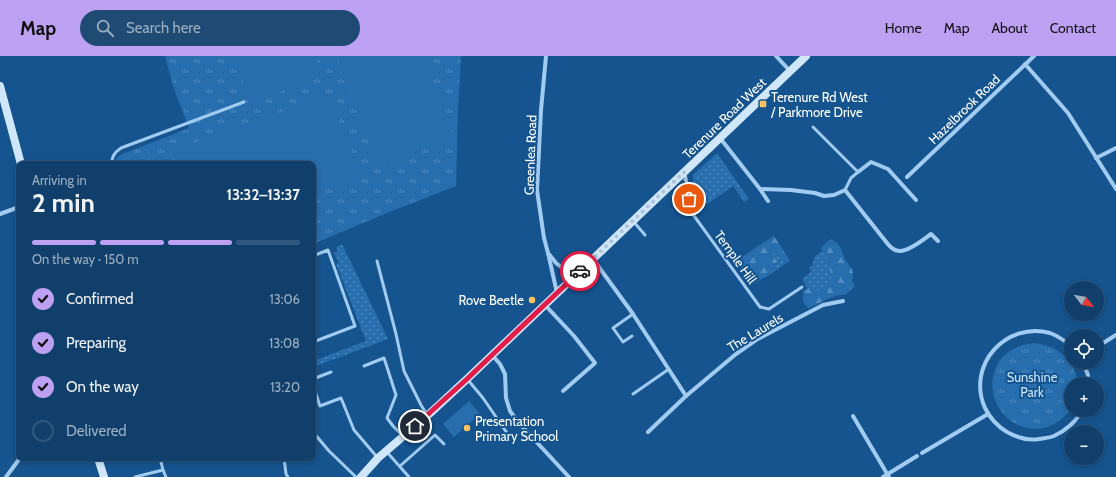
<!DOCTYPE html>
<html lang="en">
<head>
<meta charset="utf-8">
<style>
	body { margin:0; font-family:Cabin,sans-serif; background:#1e4a73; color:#f1f3f6; height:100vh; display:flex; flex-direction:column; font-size:15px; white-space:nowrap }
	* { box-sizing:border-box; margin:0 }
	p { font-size:13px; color:#9cafc1 }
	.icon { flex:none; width:22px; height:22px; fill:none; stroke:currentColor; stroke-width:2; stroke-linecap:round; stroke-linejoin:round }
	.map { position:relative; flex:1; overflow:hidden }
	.side { position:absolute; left:16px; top:105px; width:300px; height:300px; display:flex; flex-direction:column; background:#103f6b; border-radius:8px; box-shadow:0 2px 6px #0003,0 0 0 1px #30587e }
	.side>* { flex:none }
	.needle { width:26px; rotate:121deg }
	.controls { position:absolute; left:1064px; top:225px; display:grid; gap:8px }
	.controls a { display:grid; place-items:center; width:40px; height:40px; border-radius:50%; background:#103f6b; box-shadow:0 2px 6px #0003,0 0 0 1px #30587e; font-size:20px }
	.pin { position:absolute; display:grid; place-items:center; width:34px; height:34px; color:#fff; margin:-17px; border:2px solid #fff; border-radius:50%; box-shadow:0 1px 4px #0007 }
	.courier { position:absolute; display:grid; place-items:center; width:40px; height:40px; margin:-20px; border:3px solid #e11d48; border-radius:50%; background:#fff; color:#222; box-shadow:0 1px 5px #0007 }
	.head em { font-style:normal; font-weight:700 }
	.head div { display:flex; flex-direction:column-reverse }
	.head { display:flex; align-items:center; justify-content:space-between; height:68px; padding:0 16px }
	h1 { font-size:26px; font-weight:700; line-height:30px }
	.bar { display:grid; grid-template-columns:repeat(4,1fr); gap:6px 4px; align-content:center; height:48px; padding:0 16px }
	.bar i { height:5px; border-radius:3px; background:#30587e }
	.bar .selected { background:#bca0f2 }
	.bar p { grid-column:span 4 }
	ol { padding:0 16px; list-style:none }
	li { display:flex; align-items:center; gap:12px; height:44px }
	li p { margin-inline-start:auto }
	li .icon { padding:4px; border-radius:50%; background:#bca0f2; color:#111; stroke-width:4 }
	li:last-child { color:#9cafc1 }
	li i { width:22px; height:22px; border:2px solid #30587e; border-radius:50% }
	header { display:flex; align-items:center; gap:24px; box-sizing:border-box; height:56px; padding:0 20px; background:#bca0f2; color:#111 }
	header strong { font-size:19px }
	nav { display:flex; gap:22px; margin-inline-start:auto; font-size:14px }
	.search { width:280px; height:36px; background:#1e4a73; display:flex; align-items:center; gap:10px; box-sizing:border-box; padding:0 14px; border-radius:22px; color:#9cafc1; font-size:15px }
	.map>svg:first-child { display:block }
	.grass { fill:url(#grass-dots) }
	.forest { fill:url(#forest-firs) }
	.park { fill:url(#park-tufts) }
	.pitch { fill:#276eae }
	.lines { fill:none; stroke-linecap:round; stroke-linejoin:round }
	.service { stroke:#a1cbf0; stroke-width:3 }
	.minor { stroke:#a1cbf0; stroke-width:4 }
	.secondary { stroke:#cfe6fb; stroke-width:8 }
	.done { stroke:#adc3d8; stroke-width:4; stroke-dasharray:0 7.2 }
	.route { stroke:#e11d48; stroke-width:5 }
	.poi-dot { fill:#ffc460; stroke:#15548f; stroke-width:1.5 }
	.labels { text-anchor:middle; stroke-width:4; stroke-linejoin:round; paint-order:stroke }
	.poi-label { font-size:13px; fill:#fff; stroke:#15548f; text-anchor:start }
	.street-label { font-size:13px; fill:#fff; stroke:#15548f }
	.park-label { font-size:13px; fill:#c7e3fc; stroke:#15548f }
</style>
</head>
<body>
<header>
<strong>Map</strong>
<div class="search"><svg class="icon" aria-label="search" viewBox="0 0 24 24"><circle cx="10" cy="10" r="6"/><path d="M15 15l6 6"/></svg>Search here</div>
<nav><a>Home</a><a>Map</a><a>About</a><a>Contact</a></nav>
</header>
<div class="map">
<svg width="1116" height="421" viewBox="0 0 1116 421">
	<defs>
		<pattern id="grass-dots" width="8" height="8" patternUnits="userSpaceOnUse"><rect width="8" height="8" fill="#276eae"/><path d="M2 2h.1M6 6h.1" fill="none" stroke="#528bbe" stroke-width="1.8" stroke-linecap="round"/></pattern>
		<pattern id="forest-firs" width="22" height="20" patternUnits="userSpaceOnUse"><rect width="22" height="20" fill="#276eae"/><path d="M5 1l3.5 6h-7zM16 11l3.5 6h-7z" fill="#528bbe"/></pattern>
		<pattern id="park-tufts" width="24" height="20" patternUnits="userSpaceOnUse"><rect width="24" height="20" fill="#276eae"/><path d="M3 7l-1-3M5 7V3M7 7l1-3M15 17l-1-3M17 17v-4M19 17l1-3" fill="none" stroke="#528bbe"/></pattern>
	</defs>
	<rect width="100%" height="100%" fill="#15548f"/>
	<g class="grass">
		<polygon points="717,97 749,143 744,146 733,130 696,156 693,119"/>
		<polygon points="774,180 790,205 752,229 736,205"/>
		<polygon points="342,188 388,283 313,311 313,305 366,285 336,208 339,207 334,197 338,195 336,191"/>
		<polygon points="831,189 852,222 813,241 802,223 811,216 809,212 812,209 815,200"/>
	</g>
	<g class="forest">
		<polygon points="774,180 790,205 785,207 779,201 774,193 771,196 773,200 777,205 775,209 778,213 764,222 754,216 752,208 749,207 743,215 736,205"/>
		<path d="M831,183C836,186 840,189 842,195C843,197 843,199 844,201C848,211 856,211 852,225L855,230L845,239H838L830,242L809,252C802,248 803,243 803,235L810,231L819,236L828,232L830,223L832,220L827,201L821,192L827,186Z"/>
	</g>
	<g class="park">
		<polygon points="165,0 461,0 458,54 456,130 387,157 313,188 313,108 116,108 116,103 120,99 189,72 173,30"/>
		<path d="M1033,287C1056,289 1077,303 1077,328H1071C1071,334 1073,348 1071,352C1069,357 1064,361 1060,364C1026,390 981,354 995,314C1001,297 1017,289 1033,287Z"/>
	</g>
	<g class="pitch">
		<polygon points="249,0 315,0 322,20 251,47 235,6"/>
		<polygon points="337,0 423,0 454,82 379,111"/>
		<polygon points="328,39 361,120 313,138 313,108 176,108 172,95"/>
		<polygon points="469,345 480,358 454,381 443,368"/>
	</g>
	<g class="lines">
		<g class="service">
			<polyline points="813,71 858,116 851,122 845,134"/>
			<path d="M112,108C111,101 115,96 121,92L244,46"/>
			<polyline points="685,117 692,157 760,251 769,253 802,231"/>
			<polyline points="633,165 645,179"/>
			<polyline points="313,200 328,194 355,270 313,286"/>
			<polyline points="377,205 396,278 404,315 421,349 427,359"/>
			<polyline points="632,280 623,286 613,272 633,258"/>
			<polyline points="364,310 384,302 396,339 387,362 393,370 403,380"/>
			<polyline points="313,323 331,316"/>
			<polyline points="468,324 483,342 507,377"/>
			<polyline points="313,329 320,350 341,342 354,374 377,401"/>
			<polyline points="633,338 669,313"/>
			<polyline points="313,376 329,395 356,421"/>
			<polyline points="386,395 409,421"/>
			<polyline points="160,402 163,414 166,421"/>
			<polyline points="284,402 286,418 288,421"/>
			<polyline points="400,410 435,379 444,388"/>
			<polyline points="135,421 163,414"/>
		</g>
		<g class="minor">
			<polyline points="546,0 541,54 537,134 544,182 548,197 557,237"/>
			<polyline points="776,0 790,15"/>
			<polyline points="1025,8 1068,57 1116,133"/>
			<path d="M720,82L760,133L791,134L815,137L824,140L834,139L845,134L887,187C890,191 895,195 900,195C910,195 924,183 931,178L938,185"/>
			<polyline points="1096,102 1116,92"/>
			<polyline points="858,116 871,106 888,113 916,144"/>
			<polyline points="907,121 1034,0"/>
			<polyline points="760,133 768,145"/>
			<polyline points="0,158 19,151"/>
			<polyline points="548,197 556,207 574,221"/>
			<polyline points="593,203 633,258 686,340"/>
			<polyline points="545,249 574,280 595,307 563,335"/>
			<path d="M1071,290C1065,285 1058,280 1050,277C1006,265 966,309 985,352C990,362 997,370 1007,376C1016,381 1028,385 1039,383C1044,382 1049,382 1054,380C1065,375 1077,365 1082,354"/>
			<polyline points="1097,291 1116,279"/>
			<polyline points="492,299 500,308 505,318 506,342 510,355 518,366 569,421"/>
			<polyline points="1083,306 1088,319 1088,328"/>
			<polyline points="853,360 889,421"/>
			<polyline points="648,376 686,340 736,298 756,284 823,249 843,245"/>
			<polyline points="922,397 988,358"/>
			<polyline points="6,421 20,402"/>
			<polyline points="883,421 917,400"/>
		</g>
		<g class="secondary">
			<polyline points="0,30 21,108"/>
			<polyline points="98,402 104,421"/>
			<polyline points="361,421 378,402 427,360 467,323 806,0"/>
		</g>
	</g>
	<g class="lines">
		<polyline class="done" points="580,215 684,116 689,143"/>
		<polyline class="route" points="415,370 467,323 580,215"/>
	</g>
	<g class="poi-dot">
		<rect x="759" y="44" width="8" height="8" rx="2"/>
		<circle cx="532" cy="244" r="4"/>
		<circle cx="467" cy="372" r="4"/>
	</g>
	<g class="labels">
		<g class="poi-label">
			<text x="771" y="46">Terenure Rd West<tspan x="771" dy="15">/ Parkmore Drive</tspan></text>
			<text x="524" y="249" text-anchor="end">Rove Beetle</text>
			<text x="475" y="370">Presentation<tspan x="475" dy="15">Primary School</tspan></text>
		</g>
		<g class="street-label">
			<text transform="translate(964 53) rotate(-44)" y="5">Hazelbrook Road</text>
			<text transform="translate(724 62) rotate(-44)" y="5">Terenure Road West</text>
			<text transform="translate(530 99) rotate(-88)" y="5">Greenlea Road</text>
			<text transform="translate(736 201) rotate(54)" y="5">Temple Hill</text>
			<text transform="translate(755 276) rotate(-31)" y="5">The Laurels</text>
		</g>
		<g class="park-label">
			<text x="1032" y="326">Sunshine<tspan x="1032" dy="15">Park</tspan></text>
		</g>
	</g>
</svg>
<div class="controls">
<a><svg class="needle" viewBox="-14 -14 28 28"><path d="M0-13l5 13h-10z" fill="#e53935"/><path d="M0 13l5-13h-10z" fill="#9cafc1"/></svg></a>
<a><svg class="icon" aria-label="locate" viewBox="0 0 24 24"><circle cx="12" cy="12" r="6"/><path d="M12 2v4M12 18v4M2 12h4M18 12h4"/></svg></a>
<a>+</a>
<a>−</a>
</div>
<div class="pin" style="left:689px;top:143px;background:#ea580c"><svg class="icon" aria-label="bag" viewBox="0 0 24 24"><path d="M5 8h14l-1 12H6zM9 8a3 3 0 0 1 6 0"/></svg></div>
<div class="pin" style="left:415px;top:370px;background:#1f2937"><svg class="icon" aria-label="home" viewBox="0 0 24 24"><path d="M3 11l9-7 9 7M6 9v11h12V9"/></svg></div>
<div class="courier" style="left:580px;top:215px"><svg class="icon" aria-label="car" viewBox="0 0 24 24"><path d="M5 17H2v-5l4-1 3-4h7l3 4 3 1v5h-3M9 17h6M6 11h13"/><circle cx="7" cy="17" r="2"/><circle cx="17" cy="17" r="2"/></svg></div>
<section class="side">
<div class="head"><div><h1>2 min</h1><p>Arriving in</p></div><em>13:32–13:37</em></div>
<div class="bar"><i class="selected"></i><i class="selected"></i><i class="selected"></i><i></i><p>On the way · 150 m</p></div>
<ol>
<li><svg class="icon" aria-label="check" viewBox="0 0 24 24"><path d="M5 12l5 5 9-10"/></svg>Confirmed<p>13:06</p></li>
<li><svg class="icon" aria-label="check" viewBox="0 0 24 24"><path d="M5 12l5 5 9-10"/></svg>Preparing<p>13:08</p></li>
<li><svg class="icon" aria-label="check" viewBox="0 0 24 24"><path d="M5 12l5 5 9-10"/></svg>On the way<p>13:20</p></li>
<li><i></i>Delivered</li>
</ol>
</section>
</div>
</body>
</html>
